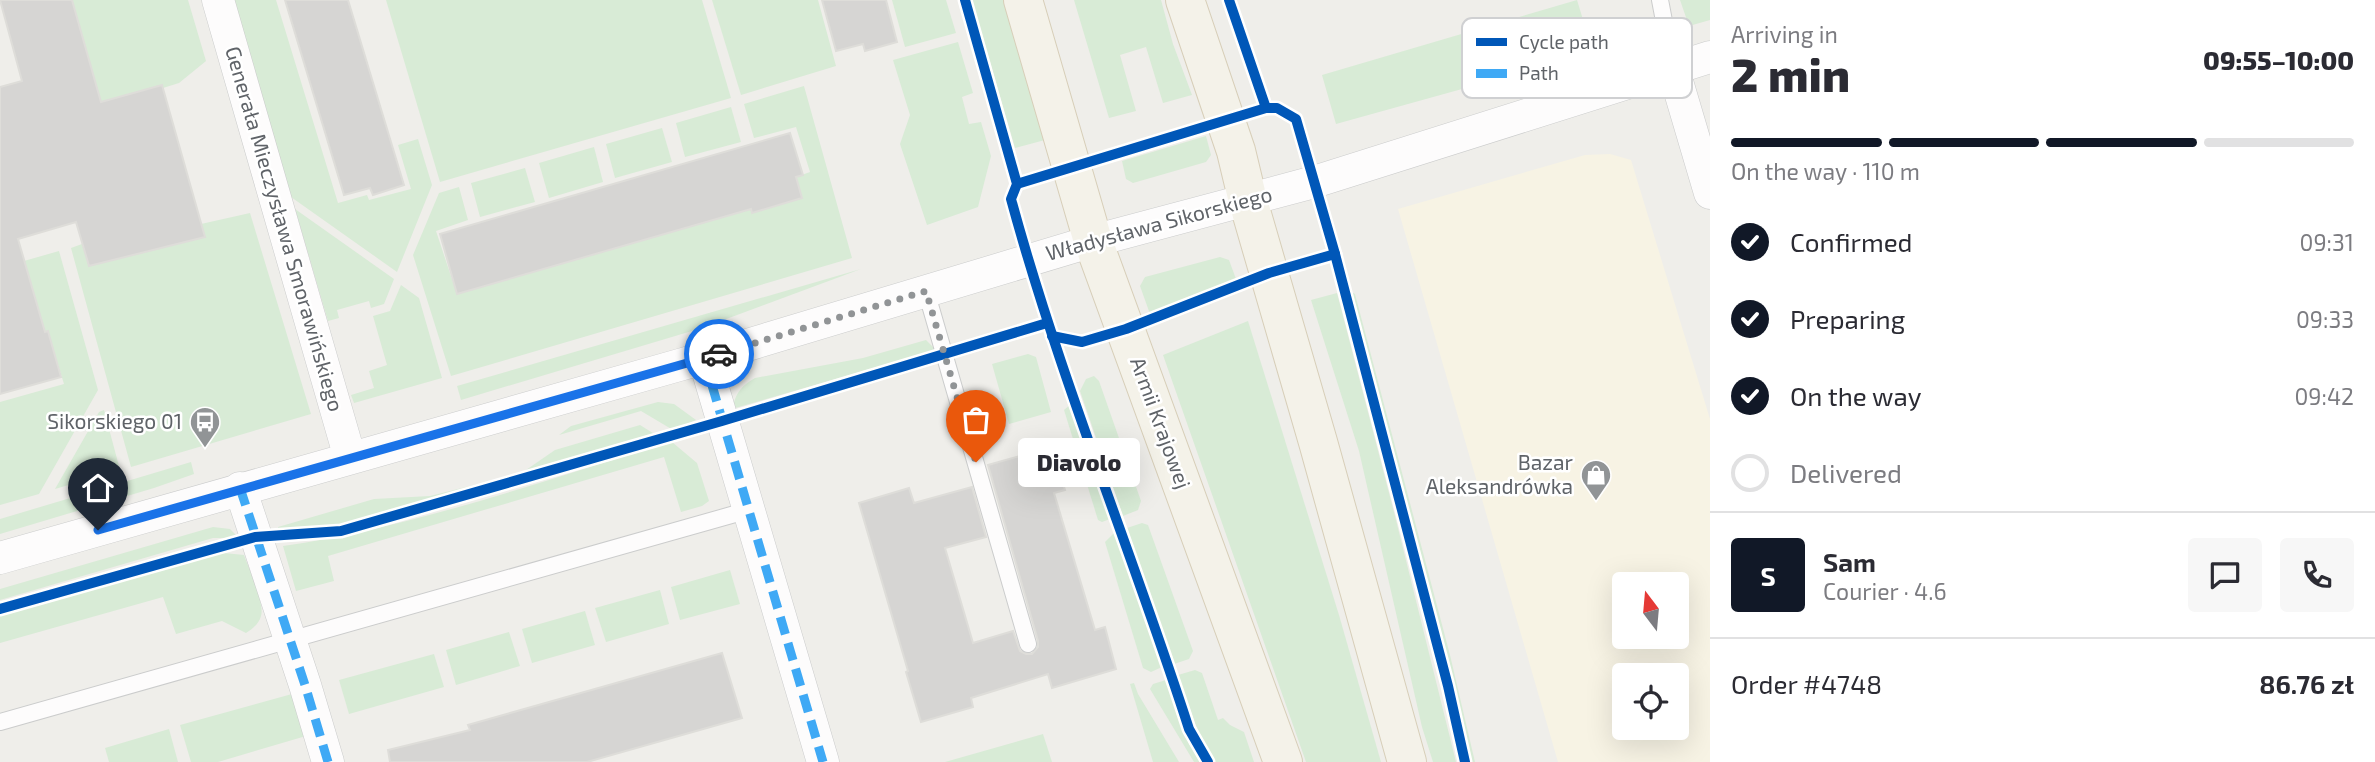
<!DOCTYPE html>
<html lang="en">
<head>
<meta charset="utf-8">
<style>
	body { margin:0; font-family:"Exo 2",sans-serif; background:#f7f7f7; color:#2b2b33; height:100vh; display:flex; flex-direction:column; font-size:26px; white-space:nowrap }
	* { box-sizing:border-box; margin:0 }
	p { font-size:23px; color:#7c7c81 }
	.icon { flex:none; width:38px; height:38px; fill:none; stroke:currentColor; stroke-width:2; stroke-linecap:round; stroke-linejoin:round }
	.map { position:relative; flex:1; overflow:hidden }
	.panel { display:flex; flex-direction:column; background:#fff; width:665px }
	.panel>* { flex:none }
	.needle { width:46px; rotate:344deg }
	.fabs { position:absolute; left:1612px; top:572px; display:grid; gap:14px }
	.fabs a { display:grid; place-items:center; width:77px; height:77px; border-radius:7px; background:#fff; box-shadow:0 7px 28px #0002; font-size:35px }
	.pin { position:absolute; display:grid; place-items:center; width:60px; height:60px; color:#fff; margin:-72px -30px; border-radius:50% 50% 50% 0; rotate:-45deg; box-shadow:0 0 7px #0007 }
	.pin .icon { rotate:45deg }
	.courier { position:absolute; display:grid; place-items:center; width:70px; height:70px; margin:-35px; border:5px solid #1a73e8; border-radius:50%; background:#fff; color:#222; box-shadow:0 2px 9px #0007 }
	.bubble { position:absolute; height:49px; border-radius:7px; background:#fff; box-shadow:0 7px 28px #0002; font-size:23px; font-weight:800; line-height:49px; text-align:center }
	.summary em { font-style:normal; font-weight:800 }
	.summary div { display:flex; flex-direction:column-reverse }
	.summary { display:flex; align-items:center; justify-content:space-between; height:119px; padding:0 21px }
	h1 { font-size:46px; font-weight:800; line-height:52px }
	.bar { display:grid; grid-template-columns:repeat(4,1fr); gap:10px 7px; align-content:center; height:84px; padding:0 21px }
	.bar i { height:9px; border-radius:5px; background:#e1e1e2 }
	.bar .on { background:#111827 }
	.bar p { grid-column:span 4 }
	.line { display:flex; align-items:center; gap:18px; padding:0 21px; border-top:2px solid #e1e1e2 }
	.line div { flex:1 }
	.round { display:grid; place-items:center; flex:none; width:74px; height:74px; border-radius:7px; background:#f7f7f7 }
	ol { padding:0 21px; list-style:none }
	li { display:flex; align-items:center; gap:21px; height:77px }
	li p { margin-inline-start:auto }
	li .icon { padding:7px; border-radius:50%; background:#111827; color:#fff; stroke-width:4 }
	li:last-child { color:#7c7c81 }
	li i { width:38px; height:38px; border:4px solid #e1e1e2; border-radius:50% }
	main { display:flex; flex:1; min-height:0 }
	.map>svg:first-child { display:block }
	.commercial { fill:#f7f3e4; fill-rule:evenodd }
	.green { fill:#d8ebd6 }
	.building { fill:#d6d5d3; stroke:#deddd9; stroke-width:2 }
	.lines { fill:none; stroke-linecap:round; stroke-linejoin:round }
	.service-casing { stroke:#cbcccc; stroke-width:18 }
	.minor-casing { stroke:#cbcccc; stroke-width:33 }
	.primary-casing { stroke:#d7ceb8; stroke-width:40 }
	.service { stroke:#fdfcfc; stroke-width:16 }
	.minor { stroke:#fdfcfc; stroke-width:32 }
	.primary { stroke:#f4f2e9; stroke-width:38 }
	.quiet { stroke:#3fa9f5; stroke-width:9; stroke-dasharray:18 9; stroke-linecap:butt }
	.cycleway-casing { stroke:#fff; stroke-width:15 }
	.cycleway { stroke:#0057b8; stroke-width:10 }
	.done { stroke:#919496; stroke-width:7; stroke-dasharray:0 12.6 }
	.route { stroke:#1a73e8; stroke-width:9 }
	.labels { text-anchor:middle; stroke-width:5; stroke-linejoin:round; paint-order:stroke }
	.street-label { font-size:21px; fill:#5f6368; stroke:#fff }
	.poi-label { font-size:21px; fill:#5f6368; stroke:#fff; text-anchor:end }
	.key { fill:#fff; stroke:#cfd0d2; stroke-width:2 }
	.key-label { font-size:19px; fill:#5f6368 }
</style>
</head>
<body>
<main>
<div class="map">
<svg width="1710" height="762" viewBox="0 0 1710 762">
	<rect width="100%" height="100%" fill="#efeeea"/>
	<path class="commercial" d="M1610,154L1631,160L1710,419V762H1558L1398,209L1585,155ZM1624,584H1676V637H1624ZM1624,676H1676V728H1624Z"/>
	<g class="green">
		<polygon points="72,0 188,0 206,61 179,83 163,88 161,85 101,102"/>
		<polygon points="231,0 276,0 338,203 367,195 369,200 411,189 398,145 418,139 432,185 397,272 291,197"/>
		<polygon points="386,0 702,0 731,98 440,182"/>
		<polygon points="712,0 818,0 836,66 741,95"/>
		<polygon points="892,0 946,0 956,33 905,47"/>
		<polygon points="972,0 1004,0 1045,140 1015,148"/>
		<polygon points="1074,0 1161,0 1173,44 1192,95 1163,103 1146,47 1120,55 1136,111 1109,118"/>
		<polygon points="1577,0 1595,59 1462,89 1336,124 1322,75"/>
		<polygon points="1680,0 1710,0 1710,20 1689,26"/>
		<polygon points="958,42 973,93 962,97 969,124 981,122 991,156 978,207 927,225 900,144 910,115 893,60"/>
		<polygon points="804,86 852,258 451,376 413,255 439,193 459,187 468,220 436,231 457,294 751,209 752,212 796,177 810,172 796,127 754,138 744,104"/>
		<polygon points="731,107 741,142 685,157 676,123"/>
		<polygon points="662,128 672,162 615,178 606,144"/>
		<polygon points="1206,136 1211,155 1206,162 1133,183 1126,179 1122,161"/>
		<polygon points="594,147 603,182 549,198 539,163"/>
		<polygon points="525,168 535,202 480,217 471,183"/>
		<polygon points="295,209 394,279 384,304 371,308 369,301 337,310 339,318 328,321"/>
		<polygon points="250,213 311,414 131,467 71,248 82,244 89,266 204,237 201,224"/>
		<polygon points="59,251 98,390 39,494 0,505 0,402 64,384 48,332 45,332 24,261"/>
		<polygon points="1220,257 1229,260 1236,279 1150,314 1140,286 1145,277"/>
		<polygon points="861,269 702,328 461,400 457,386"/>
		<polygon points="401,285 419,298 442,378 354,403 351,395 374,388 369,371 387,365 373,316 390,311"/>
		<polygon points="1348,290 1355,294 1450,655 1475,762 1470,762 1445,659"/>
		<polygon points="1337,293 1395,516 1456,762 1433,762 1422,727 1359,451 1311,300"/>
		<polygon points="1248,321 1339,615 1381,762 1306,762 1163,355"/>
		<path d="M926,340L936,350L732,409C736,393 741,386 755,378L863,358Z"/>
		<polygon points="1028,354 1036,357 1051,412 1009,424 992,364"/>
		<polygon points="1094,376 1099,381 1141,501 1138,510 1123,516 1080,391 1086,379"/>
		<polygon points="658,402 674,404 696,420 673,430 641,411 559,435 571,426"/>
		<polygon points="1071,404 1110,519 1102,522 1098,520 1064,410"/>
		<polygon points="104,410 120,470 55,489 99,412"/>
		<polygon points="640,425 656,435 526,475 526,470 555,450"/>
		<path d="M672,442L697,463L709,501L702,506L681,512L664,457L328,556L334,581L296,591L283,546C416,527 543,480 672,442Z"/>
		<polygon points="191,462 194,474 154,488 0,534 0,519"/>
		<polygon points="478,484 480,489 325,528 278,530 278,527 374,499 430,496"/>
		<polygon points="1142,523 1148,525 1193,651 1189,659 1174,664 1127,528"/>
		<polygon points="213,527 230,529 239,538 213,538 0,600 0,589"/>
		<polygon points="1115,532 1162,667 1151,672 1143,668 1105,542"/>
		<path d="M214,552L244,555C249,569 265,603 261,616C259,624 252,629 246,633L222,621L176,634L163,597L0,643V613Z"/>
		<polygon points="730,570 740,604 680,620 671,587"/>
		<polygon points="660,590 669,624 606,642 595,608"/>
		<polygon points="585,611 595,645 532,663 522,629"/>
		<polygon points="509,632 520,666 456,685 446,650"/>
		<polygon points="434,654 444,687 349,714 339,680"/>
		<polygon points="1195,670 1202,673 1218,720 1223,718 1230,725 1244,732 1254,762 1214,762 1201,740 1178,675"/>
		<polygon points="1166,680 1189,744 1200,762 1194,762 1150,689 1153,684"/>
		<polygon points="1134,683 1138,694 1179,762 1153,762 1130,684"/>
		<polygon points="292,694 306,736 218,762 191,762 180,725"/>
		<polygon points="169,729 178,762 109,762 105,748"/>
		<polygon points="1043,734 1052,762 945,762"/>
	</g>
	<g class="building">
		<polygon points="0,0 72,0 101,102 162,85 205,237 89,266 76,222 18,239 45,332 48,331 61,377 0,394 0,87 22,81"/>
		<polygon points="285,0 348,0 404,185 373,195 370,188 344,195"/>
		<polygon points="822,0 886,0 897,42 865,51 863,44 836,51"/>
		<polygon points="790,133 803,175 796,177 802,198 752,213 751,209 457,294 440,234"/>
		<polygon points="1052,447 1065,490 1054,493 1095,630 1105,627 1116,669 1052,688 1048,674 971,698 973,707 921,722 906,672 908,671 859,503 909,488 914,503 972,487 986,537 945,548 973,643 1013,631 1020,651 1026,654 1032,654 1038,647 1038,641 988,465"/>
		<polygon points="722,653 742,718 587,762 390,762 388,750 470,730 468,725"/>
	</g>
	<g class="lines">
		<g class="service-casing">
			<g id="service">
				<polyline points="1660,0 1673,68"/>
				<polyline points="926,291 1028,644"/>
				<polyline points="0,722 749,510"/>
			</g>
		</g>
		<g class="minor-casing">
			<g id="minor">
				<polyline points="218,0 350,458"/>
				<polyline points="1673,68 1710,193"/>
				<polyline points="704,358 823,762"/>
				<polyline points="240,488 305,685 328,762"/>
				<polyline points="0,558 704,358 1093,241 1314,182 1710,57"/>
			</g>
		</g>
		<g class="primary-casing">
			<g id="primary">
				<polyline points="1023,0 1093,241 1283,762"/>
				<polyline points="1185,0 1236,151 1248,201 1318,442 1407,762"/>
			</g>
		</g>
		<use href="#service" class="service"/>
		<use href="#minor" class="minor"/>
		<use href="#primary" class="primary"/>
		<g class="quiet">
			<polyline points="704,358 823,762"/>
			<polyline points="240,488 305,685 328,762"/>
		</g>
		<g class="cycleway-casing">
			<g id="cycleway">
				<path d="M965,0L1017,184L1011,199C1060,379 1132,552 1189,729L1208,762"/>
				<polyline points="1229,0 1266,108 1277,108 1296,119 1335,254 1448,686 1465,762"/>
				<polyline points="1017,184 1266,108"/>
				<polyline points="1052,336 1082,342 1126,329 1269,273 1335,254"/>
				<polyline points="0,609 255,537 341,531 722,421 1047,323"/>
			</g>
		</g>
		<use href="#cycleway" class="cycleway"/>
	</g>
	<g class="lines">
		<polyline class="done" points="719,354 926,291 976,462"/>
		<polyline class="route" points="98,530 719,354"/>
	</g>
	<defs>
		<g id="bus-pin" transform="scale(1.575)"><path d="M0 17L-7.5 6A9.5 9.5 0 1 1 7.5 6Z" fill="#919496" stroke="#fff"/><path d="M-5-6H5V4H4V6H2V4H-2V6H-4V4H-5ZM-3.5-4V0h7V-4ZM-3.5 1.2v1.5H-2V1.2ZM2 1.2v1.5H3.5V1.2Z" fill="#fff"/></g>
		<g id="shop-pin" transform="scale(1.575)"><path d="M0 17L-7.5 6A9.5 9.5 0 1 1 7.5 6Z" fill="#919496" stroke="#fff"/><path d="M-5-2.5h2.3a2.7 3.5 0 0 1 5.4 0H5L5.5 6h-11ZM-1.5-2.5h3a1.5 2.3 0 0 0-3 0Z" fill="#fff"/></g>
	</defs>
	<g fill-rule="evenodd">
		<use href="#bus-pin" x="205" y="422"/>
		<use href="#shop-pin" x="1596" y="475"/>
	</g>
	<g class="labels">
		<g class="street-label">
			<text transform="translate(1159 224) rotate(-15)" y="7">Władysława Sikorskiego</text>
			<text transform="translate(284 229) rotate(74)" y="7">Generała Mieczysława Smorawińskiego</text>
			<text transform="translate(1160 423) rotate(70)" y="7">Armii Krajowej</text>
		</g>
		<g class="poi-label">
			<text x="182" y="429">Sikorskiego 01</text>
			<text x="1573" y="470">Bazar<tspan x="1573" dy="24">Aleksandrówka</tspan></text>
		</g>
	</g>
	<rect x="1462" y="18" width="230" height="80" rx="10" class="key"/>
	<rect x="1476" y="38" width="31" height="8" fill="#0057b8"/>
	<rect x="1476" y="69" width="31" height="9" fill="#3fa9f5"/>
	<g class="key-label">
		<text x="1519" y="49">Cycle path</text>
		<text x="1519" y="80">Path</text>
	</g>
</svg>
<div class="fabs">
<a><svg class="needle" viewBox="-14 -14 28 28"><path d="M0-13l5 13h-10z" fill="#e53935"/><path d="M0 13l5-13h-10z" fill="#7c7c81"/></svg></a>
<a><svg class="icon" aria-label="locate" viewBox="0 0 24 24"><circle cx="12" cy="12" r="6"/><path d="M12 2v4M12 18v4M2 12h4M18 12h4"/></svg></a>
</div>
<div class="pin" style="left:976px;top:462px;background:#ea580c"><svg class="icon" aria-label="bag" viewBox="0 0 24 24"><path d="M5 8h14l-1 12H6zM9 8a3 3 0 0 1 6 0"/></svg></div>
<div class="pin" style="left:98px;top:530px;background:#1f2937"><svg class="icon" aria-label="home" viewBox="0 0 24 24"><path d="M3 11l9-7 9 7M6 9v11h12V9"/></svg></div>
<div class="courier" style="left:719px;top:354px"><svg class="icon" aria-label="car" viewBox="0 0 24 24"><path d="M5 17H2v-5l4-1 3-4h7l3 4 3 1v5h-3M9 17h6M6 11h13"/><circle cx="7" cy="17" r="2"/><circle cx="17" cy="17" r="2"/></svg></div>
<div class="bubble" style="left:1018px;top:438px;width:122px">Diavolo</div>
</div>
<section class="panel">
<div class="summary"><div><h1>2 min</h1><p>Arriving in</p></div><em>09:55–10:00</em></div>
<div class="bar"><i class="on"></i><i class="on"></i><i class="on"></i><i></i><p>On the way · 110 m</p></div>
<ol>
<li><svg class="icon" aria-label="check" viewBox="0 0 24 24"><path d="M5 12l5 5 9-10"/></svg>Confirmed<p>09:31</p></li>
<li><svg class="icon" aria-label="check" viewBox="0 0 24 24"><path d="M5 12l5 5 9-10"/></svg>Preparing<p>09:33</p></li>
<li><svg class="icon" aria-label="check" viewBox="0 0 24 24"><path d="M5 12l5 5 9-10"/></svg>On the way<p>09:42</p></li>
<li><i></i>Delivered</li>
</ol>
<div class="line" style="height:126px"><b class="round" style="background:#111827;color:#fff">S</b><div><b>Sam</b><p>Courier · 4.6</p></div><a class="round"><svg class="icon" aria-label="chat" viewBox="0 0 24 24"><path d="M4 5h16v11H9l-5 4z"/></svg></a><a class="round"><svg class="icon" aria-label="phone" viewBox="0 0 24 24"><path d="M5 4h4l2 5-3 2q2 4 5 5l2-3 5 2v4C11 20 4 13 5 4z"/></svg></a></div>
<div class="line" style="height:91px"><div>Order #4748</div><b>86.76 zł</b></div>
</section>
</main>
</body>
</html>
